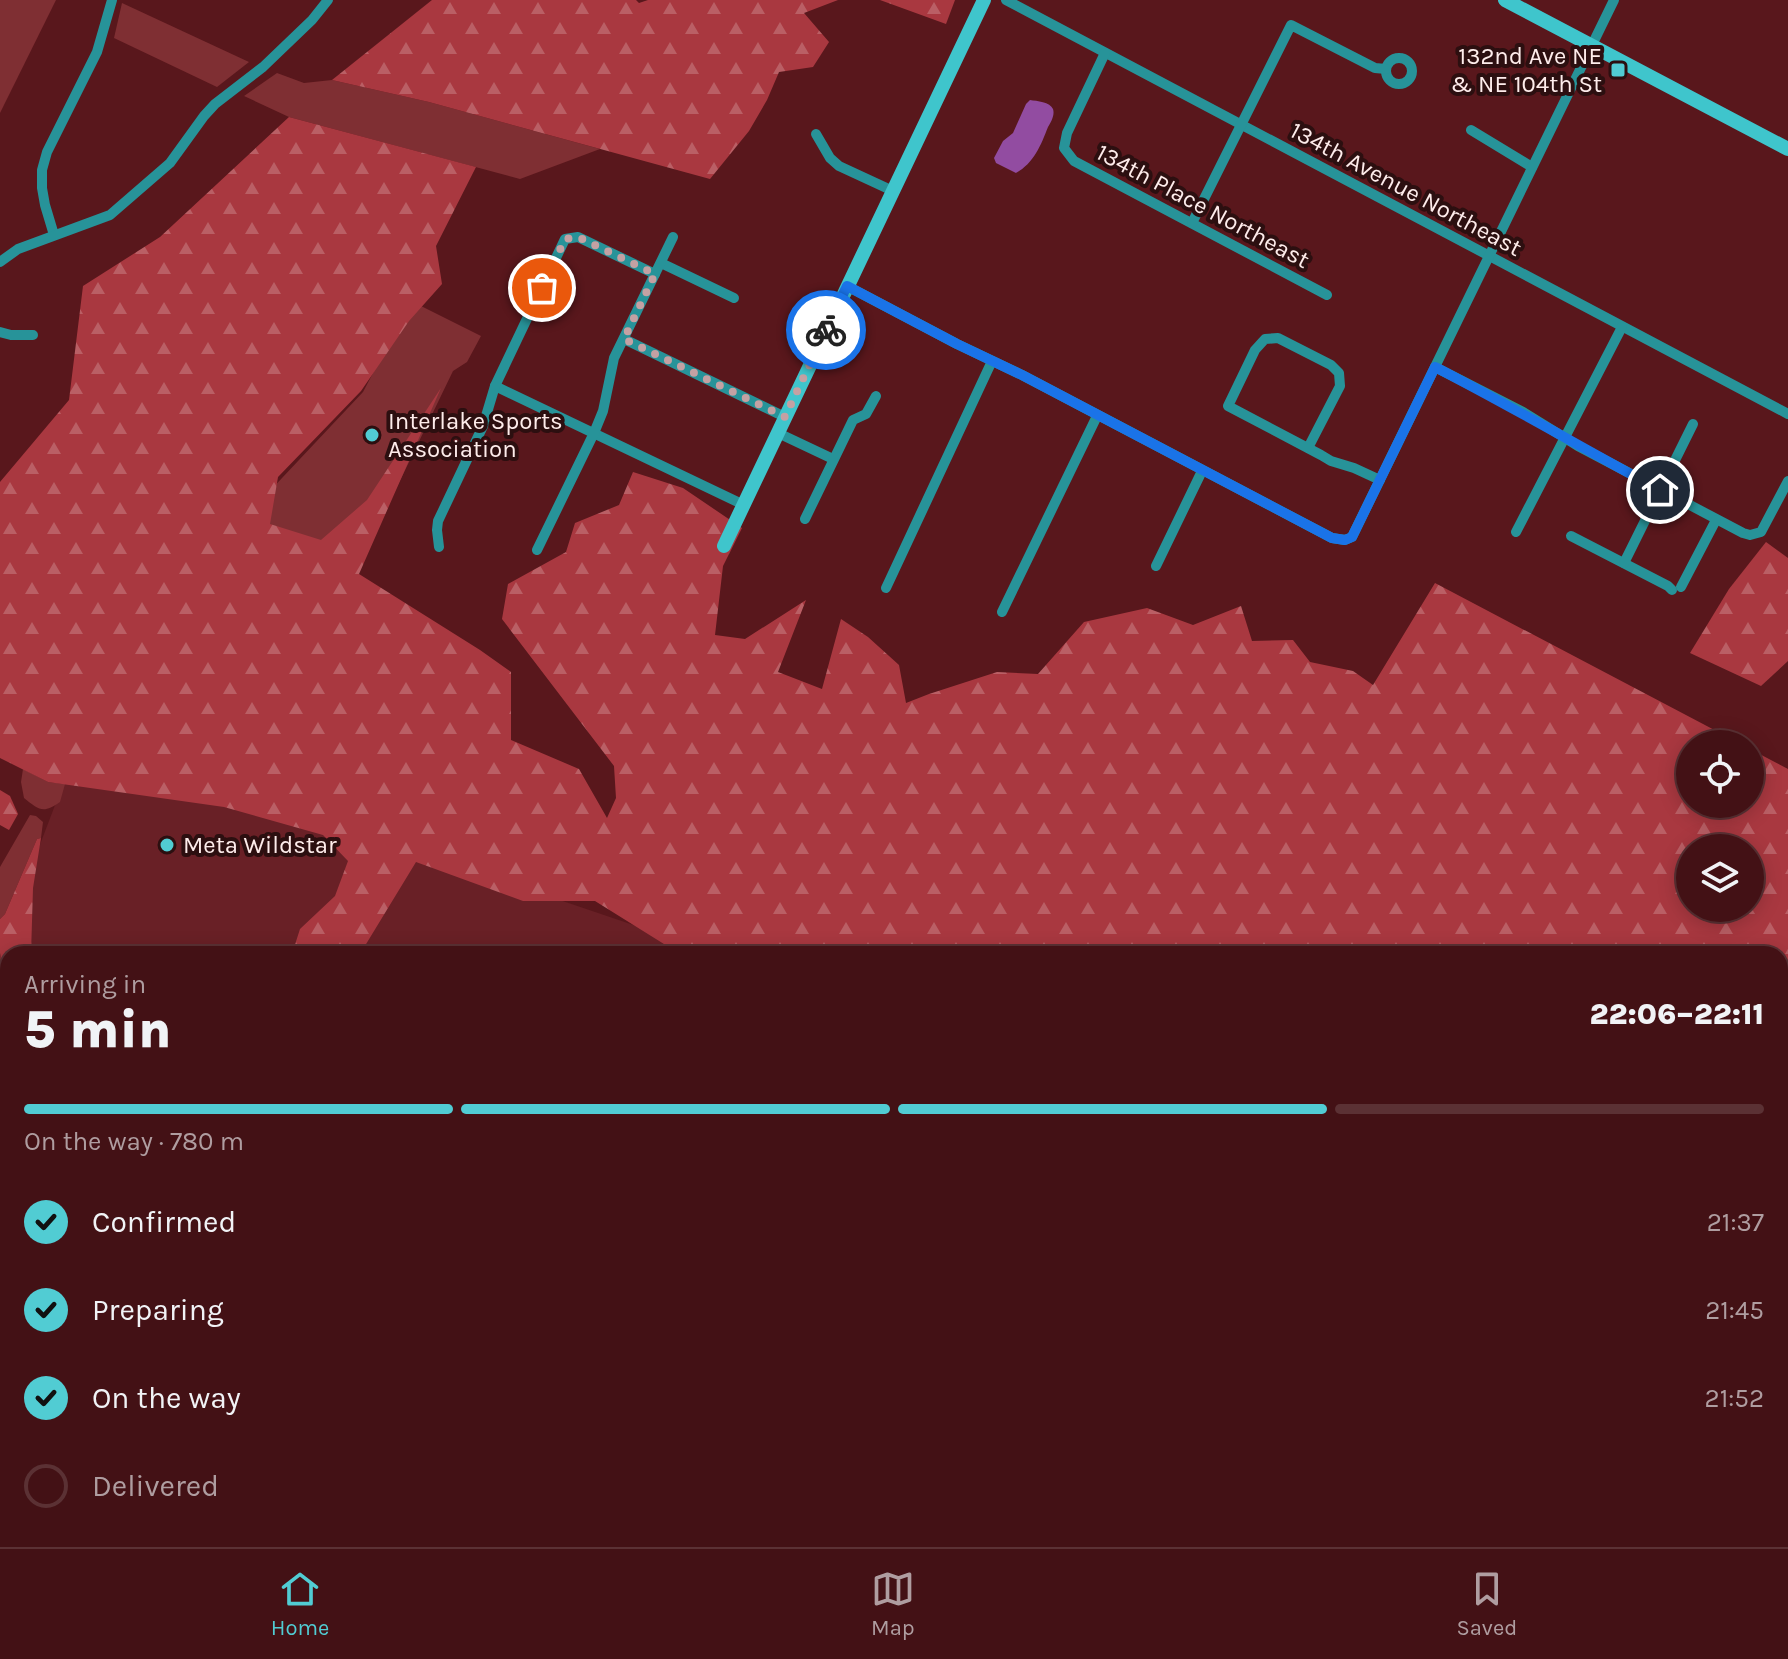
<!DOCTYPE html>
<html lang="en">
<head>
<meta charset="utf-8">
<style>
	body { margin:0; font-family:Karla,sans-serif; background:#4a1a1e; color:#f1f3f6; height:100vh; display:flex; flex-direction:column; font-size:30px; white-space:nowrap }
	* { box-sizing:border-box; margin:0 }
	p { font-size:26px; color:#af9da0 }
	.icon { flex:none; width:44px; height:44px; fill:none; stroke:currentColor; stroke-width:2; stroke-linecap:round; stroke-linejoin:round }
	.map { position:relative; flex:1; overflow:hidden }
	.sheet { position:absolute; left:0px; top:946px; width:1788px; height:602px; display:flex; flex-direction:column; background:#431115; border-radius:24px 24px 0 0; box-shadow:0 4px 20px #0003,0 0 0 2px #5b3134 }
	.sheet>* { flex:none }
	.controls { position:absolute; left:1676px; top:730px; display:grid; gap:16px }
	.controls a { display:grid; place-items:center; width:88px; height:88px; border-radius:50%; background:#431115; box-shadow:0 4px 20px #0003,0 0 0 2px #5b3134; font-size:40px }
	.pin { position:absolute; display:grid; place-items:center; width:68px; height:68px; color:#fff; margin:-34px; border:4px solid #fff; border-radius:50%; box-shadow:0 2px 8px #0007 }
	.courier { position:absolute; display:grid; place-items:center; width:80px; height:80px; margin:-40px; border:6px solid #1a73e8; border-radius:50%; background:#fff; color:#222; box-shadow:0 2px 10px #0007 }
	.head em { font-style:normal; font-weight:800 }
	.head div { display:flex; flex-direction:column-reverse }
	.head { display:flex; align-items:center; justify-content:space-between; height:136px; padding:0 24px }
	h1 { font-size:52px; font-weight:800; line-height:60px }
	.bar { display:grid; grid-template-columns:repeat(4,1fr); gap:12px 8px; align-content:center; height:96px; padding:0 24px }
	.bar i { height:10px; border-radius:6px; background:#5b3134 }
	.bar .on { background:#51ccd3 }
	.bar p { grid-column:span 4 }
	ol { padding:0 24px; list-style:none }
	li { display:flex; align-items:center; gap:24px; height:88px }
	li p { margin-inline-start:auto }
	li .icon { padding:8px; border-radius:50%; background:#51ccd3; color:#111; stroke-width:4 }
	li:last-child { color:#af9da0 }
	li i { width:44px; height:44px; border:4px solid #5b3134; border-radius:50% }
	.dock { display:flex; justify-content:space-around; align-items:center; height:112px; border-top:2px solid #5b3134; background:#431115; font-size:22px; color:#af9da0 }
	.dock a { display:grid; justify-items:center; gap:4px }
	.dock .on { color:#51ccd3 }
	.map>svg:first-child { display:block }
	.built { fill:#692026 }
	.green { fill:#7f2f33 }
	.forest { fill:url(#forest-firs); fill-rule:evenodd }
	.wetland { fill:url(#wetland-marsh) }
	.water { fill:#924ca1 }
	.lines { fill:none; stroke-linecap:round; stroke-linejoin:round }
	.stream { stroke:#924ca1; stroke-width:3 }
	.street { stroke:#279399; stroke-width:10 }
	.secondary { stroke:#3fc5cc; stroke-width:14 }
	.done { stroke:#c4a1a3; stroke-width:8; stroke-dasharray:0 14.4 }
	.route { stroke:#1a73e8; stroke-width:10 }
	.poi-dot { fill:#51ccd3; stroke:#2c0f10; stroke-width:3 }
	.labels { text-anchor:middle; stroke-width:8; stroke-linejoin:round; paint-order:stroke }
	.poi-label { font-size:24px; fill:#feeceb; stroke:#2c0f10; text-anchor:start }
	.street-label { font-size:24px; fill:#feeceb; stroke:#2c0f10 }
</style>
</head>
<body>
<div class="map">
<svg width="1788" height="1547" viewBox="0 0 1788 1547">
	<defs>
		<pattern id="forest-firs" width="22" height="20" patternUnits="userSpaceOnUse" patternTransform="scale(2)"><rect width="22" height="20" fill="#a93840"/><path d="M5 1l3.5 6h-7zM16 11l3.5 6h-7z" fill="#ba5f65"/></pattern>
		<pattern id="wetland-marsh" width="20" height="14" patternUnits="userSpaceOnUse" patternTransform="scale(2)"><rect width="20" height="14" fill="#7f2f33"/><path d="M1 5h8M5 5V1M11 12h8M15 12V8" fill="none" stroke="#924d51"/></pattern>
	</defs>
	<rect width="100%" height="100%" fill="#59171c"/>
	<g class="built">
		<polygon points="73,758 259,798 663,935 688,954 25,954 17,905"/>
		<polygon points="1788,1197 1788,1468 1780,1481 1780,1212"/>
	</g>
	<g class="green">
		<polygon points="0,0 56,0 0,113"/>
		<polygon points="122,3 249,62 217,87 114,38"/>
		<polygon points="277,73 304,83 332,80 429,102 600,149 520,179 289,117 244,96"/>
		<polygon points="411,301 481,336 467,362 453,371 338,609 216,548 363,392"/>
		<path d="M23,769L48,782L65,784L60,802C43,814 39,810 24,798L21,782Z"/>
		<polygon points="30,815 36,816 43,822 41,838 37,839 5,914 0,919 0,867"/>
		<polygon points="0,953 8,989 8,1071 0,1048"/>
		<polygon points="240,1540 1568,1540 1589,1547 236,1547"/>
	</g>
	<g class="forest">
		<polygon points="432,0 636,0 639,3 648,0 838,0 804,13 829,42 813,67 779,72 767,100 749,131 710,179 429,102 332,80"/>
		<polygon points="880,0 955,0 946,24"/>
		<path d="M289,117L476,167L436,246L442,284L409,321L361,391L278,477L270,524L321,540L367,500L441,388L359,574L480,650L511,672V740L579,769L607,818L616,798L614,766L502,619L508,584L566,552L575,523L619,505L633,472L683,488L742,528L723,566L715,635L745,639L806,600L778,672L822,689L841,619L868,637L899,665L906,703L929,694L997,672L1038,674L1084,622L1147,608L1193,625L1241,606L1252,641L1293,640L1310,662L1353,671L1373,685L1435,583L1741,744H1690V804H1750V749L1788,769V1236L1780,1232V954H680L595,901H523L416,862L360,954H292L300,929L335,896L348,861L323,835L224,807L48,782L0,758V482L69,400L83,286L160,237ZM1690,848H1750V908H1690Z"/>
		<polygon points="1766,542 1788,558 1788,661 1761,686 1690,653 1729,589"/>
		<polygon points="0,790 10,796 18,814 9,830 0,825"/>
		<polygon points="41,838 33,888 31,954 8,954 8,989 0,953 0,919 5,914 37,839"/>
		<polygon points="0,1301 8,1325 8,1457 0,1421"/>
		<polygon points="1788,1418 1788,1547 1719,1547 1694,1540 1780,1540 1780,1430"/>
		<polygon points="1132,1540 1215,1540 1233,1547 1153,1547"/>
		<polygon points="1491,1540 1561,1540 1581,1547 1510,1547"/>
	</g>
	<polygon class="wetland" points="8,1109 8,1199 5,1212 0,1216 0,1111"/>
	<path class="water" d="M1030,100C1037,101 1050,102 1053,109C1055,115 1051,122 1048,127C1041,145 1034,163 1016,173L996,163L994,158L1003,141L1013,133L1026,104Z"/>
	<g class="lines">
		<g class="stream">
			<polyline points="0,1276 8,1274"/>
			<polyline points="1476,1547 1479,1540"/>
		</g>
		<g class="street">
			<polyline points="1006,0 1788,414"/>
			<polyline points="1105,53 1067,133 1064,148 1074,161 1327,295"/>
			<circle cx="1399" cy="71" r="13"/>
			<polyline points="1471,130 1532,167"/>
			<polyline points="816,134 830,158 839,166 893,191"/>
			<polyline points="1192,223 1291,25 1375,68 1386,69"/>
			<polyline points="54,235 45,205 42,188 42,170 47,152 97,52 112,0"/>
			<polyline points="0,262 18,249 110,215 170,163 204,116 215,104 263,67 312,20 328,0"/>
			<polyline points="661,263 734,298"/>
			<polyline points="847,286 957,344 1022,375 1332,538 1345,540 1352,537 1614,0"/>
			<polyline points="0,332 11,335 33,335"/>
			<polyline points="624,339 785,417"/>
			<polyline points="1435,367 1523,412 1578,446 1743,533 1750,535 1761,532 1788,481"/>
			<polyline points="495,386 744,505"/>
			<polyline points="778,433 833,459"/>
			<polyline points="1308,448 1340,386 1339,373 1331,365 1278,338 1265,339 1255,350 1228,406 1321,455 1331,461 1354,468 1380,480"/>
			<polyline points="805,519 853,420 866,414 876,396"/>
			<polyline points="1516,532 1622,327"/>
			<polyline points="1571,536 1668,586 1672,590"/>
			<polyline points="439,547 437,530 438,521 483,426 495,386 565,239 578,237 655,274"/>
			<polyline points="537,550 594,433 603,411 614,358 673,237"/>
			<polyline points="1624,563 1693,424"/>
			<polyline points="1156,566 1202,471"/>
			<polyline points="1681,587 1716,520"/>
			<polyline points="886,588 992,361"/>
			<polyline points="1002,612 1097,416"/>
		</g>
		<g class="secondary">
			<polyline points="1505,0 1788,149"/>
			<polyline points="724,546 984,0"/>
			<polyline points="0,1255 8,1253"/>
			<polyline points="1639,1540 1660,1547"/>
		</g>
	</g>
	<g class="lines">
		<polyline class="done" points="542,288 565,239 578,237 655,274 624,339 785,417 826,330"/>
		<path class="route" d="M826,330L847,286L957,344L1022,375L1332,538L1345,540L1352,537L1435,367C1511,406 1584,449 1660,490"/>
	</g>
	<g class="poi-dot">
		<rect x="1610" y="62" width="16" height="16" rx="4"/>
		<circle cx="372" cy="435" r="8"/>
		<circle cx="167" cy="845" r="8"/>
	</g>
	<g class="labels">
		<g class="poi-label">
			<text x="1602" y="64" text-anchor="end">132nd Ave NE<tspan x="1602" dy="28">&amp; NE 104th St</tspan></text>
			<text x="388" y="429">Interlake Sports<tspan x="388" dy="28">Association</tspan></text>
			<text x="183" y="853">Meta Wildstar</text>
		</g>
		<g class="street-label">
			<text transform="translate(1406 189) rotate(28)" y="8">134th Avenue Northeast</text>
			<text transform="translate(1203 206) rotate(28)" y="8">134th Place Northeast</text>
		</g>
	</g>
</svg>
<div class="controls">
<a><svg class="icon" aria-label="locate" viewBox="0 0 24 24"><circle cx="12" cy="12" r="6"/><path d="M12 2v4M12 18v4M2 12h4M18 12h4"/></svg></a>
<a><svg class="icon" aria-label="layers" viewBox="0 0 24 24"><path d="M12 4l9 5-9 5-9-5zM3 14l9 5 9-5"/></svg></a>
</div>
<div class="pin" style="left:542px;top:288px;background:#ea580c"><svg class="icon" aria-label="bag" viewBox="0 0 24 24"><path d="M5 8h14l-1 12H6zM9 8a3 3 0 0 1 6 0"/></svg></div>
<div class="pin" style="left:1660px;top:490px;background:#1f2937"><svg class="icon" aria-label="home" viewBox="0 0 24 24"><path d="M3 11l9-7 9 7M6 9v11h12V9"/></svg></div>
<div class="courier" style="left:826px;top:330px"><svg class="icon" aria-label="bike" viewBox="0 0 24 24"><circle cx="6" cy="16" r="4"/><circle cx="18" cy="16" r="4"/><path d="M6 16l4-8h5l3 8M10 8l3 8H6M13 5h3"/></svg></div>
<section class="sheet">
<div class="head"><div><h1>5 min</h1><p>Arriving in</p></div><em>22:06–22:11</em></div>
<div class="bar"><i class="on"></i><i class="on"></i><i class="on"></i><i></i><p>On the way · 780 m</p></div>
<ol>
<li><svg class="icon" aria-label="check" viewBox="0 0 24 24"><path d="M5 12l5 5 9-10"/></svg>Confirmed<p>21:37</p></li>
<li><svg class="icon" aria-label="check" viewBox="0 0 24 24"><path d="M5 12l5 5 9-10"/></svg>Preparing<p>21:45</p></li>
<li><svg class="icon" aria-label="check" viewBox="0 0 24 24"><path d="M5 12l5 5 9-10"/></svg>On the way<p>21:52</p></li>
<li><i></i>Delivered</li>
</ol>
</section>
</div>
<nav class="dock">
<a class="on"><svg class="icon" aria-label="home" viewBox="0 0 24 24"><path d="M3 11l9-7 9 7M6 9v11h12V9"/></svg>Home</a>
<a><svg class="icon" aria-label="map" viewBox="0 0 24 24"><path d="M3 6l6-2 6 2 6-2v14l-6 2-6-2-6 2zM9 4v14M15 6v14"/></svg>Map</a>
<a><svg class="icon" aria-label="saved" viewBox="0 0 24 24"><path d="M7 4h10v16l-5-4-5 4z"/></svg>Saved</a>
</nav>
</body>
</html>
